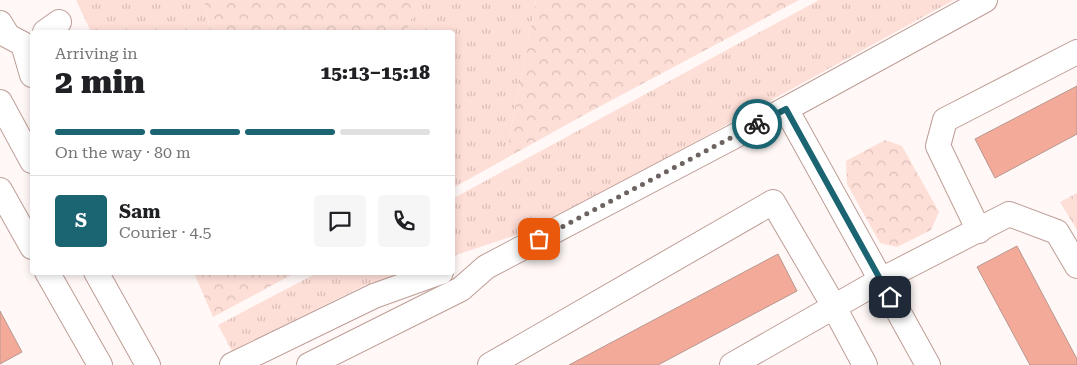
<!DOCTYPE html>
<html lang="en">
<head>
<meta charset="utf-8">
<style>
	body { margin:0; font-family:"Roboto Serif",serif; background:#f6f6f6; color:#202124; height:100vh; display:flex; flex-direction:column; font-size:19px; white-space:nowrap }
	* { box-sizing:border-box; margin:0 }
	p { font-size:16px; color:#757577 }
	.icon { flex:none; width:28px; height:28px; fill:none; stroke:currentColor; stroke-width:2; stroke-linecap:round; stroke-linejoin:round }
	.map { position:relative; flex:1; overflow:hidden }
	.sheet { position:absolute; left:30px; top:30px; width:425px; height:245px; display:flex; flex-direction:column; background:#fff; border-radius:5px; box-shadow:0 2px 8px #0003 }
	.sheet>* { flex:none }
	.pin { position:absolute; display:grid; place-items:center; width:42px; height:42px; color:#fff; margin:-21px; border-radius:10px; box-shadow:0 2px 8px #0006 }
	.courier { position:absolute; display:grid; place-items:center; width:50px; height:50px; margin:-25px; border:4px solid #1b6472; border-radius:50%; background:#fff; color:#222; box-shadow:0 1px 6px #0007 }
	.overview em { font-style:normal; font-weight:800 }
	.overview div { display:flex; flex-direction:column-reverse }
	.overview { display:flex; align-items:center; justify-content:space-between; height:85px; padding:0 25px }
	h1 { font-size:32px; font-weight:800; line-height:38px }
	.bar { display:grid; grid-template-columns:repeat(4,1fr); gap:8px 5px; align-content:center; height:60px; padding:0 25px }
	.bar i { height:6px; border-radius:4px; background:#e0e0e0 }
	.bar .current { background:#1b6472 }
	.bar p { grid-column:span 4 }
	.line { display:flex; align-items:center; gap:12px; padding:0 25px; border-top:1px solid #e0e0e0 }
	.line div { flex:1 }
	.round { display:grid; place-items:center; flex:none; width:52px; height:52px; border-radius:5px; background:#f6f6f6 }
	.map>svg:first-child { display:block }
	.grass { fill:url(#grass-tufts) }
	.forest { fill:url(#forest-crowns) }
	.building { fill:#f3aa99; stroke:#b79790 }
	.lines { fill:none; stroke-linecap:round; stroke-linejoin:round }
	.minor-casing { stroke:#be9d96; stroke-width:26 }
	.minor { stroke:#fff; stroke-width:24 }
	.done { stroke:#6d6361; stroke-width:5; stroke-dasharray:0 9 }
	.route { stroke:#1b6472; stroke-width:6 }
</style>
</head>
<body>
<div class="map">
<svg width="1077" height="365" viewBox="0 0 1077 365">
	<defs>
		<pattern id="grass-tufts" width="24" height="20" patternUnits="userSpaceOnUse" patternTransform="scale(1.25)"><rect width="24" height="20" fill="#fedfd8"/><path d="M3 7l-1-3M5 7V3M7 7l1-3M15 17l-1-3M17 17v-4M19 17l1-3" fill="none" stroke="#d9beb8"/></pattern>
		<pattern id="forest-crowns" width="20" height="18" patternUnits="userSpaceOnUse" patternTransform="scale(1.25)"><rect width="20" height="18" fill="#fedfd8"/><path d="M2 6a3 3 0 1 1 6 0M12 15a3 3 0 1 1 6 0" fill="none" stroke="#d9beb8"/></pattern>
	</defs>
	<rect width="100%" height="100%" fill="#fff8f6"/>
	<g class="grass">
		<polygon points="76,0 204,0 210,29 206,32 91,32"/>
		<polygon points="417,0 536,0 505,159 453,188 452,32 407,32"/>
		<polygon points="819,0 954,0 540,227 453,256 452,199"/>
		<polygon points="317,273 403,273 365,285 232,351 218,325"/>
	</g>
	<g class="forest">
		<polygon points="204,0 417,0 407,32 206,32 210,29"/>
		<polygon points="536,0 799,0 582,116 505,159"/>
		<polygon points="885,140 902,146 939,212 931,230 897,247 880,243 847,184 846,161"/>
		<polygon points="1077,193 1077,230 1060,202"/>
		<polygon points="194,273 295,273 213,317"/>
	</g>
	<g class="building">
		<polygon points="1077,86 1077,134 995,178 975,139"/>
		<polygon points="1017,246 1077,359 1077,365 1030,365 977,267"/>
		<polygon points="778,254 797,291 658,365 569,365"/>
		<polygon points="0,311 22,352 0,364"/>
	</g>
	<g class="lines">
		<g class="minor-casing">
			<g id="minor">
				<polyline points="0,23 8,36 23,44 32,75"/>
				<polyline points="45,32 59,22"/>
				<polyline points="0,102 32,161"/>
				<polyline points="786,109 928,365"/>
				<polyline points="0,190 32,247"/>
				<polyline points="979,231 938,146 945,120 1077,52"/>
				<polyline points="47,272 100,365"/>
				<polyline points="96,272 148,365"/>
				<polyline points="232,365 374,296 441,272"/>
				<polyline points="309,365 461,289 486,267 786,109 985,0"/>
				<polyline points="490,365 773,202 828,296 865,365"/>
				<polyline points="732,365 881,280 1009,214 1057,232 1077,266"/>
			</g>
		</g>
		<use href="#minor" class="minor"/>
	</g>
	<g class="lines">
		<polyline class="done" points="539,239 757,124"/>
		<polyline class="route" points="757,124 786,109 890,297"/>
	</g>
</svg>
<div class="pin" style="left:539px;top:239px;background:#ea580c"><svg class="icon" aria-label="bag" viewBox="0 0 24 24"><path d="M5 8h14l-1 12H6zM9 8a3 3 0 0 1 6 0"/></svg></div>
<div class="pin" style="left:890px;top:297px;background:#1f2937"><svg class="icon" aria-label="home" viewBox="0 0 24 24"><path d="M3 11l9-7 9 7M6 9v11h12V9"/></svg></div>
<div class="courier" style="left:757px;top:124px"><svg class="icon" aria-label="bike" viewBox="0 0 24 24"><circle cx="6" cy="16" r="4"/><circle cx="18" cy="16" r="4"/><path d="M6 16l4-8h5l3 8M10 8l3 8H6M13 5h3"/></svg></div>
<section class="sheet">
<div class="overview"><div><h1>2 min</h1><p>Arriving in</p></div><em>15:13–15:18</em></div>
<div class="bar"><i class="current"></i><i class="current"></i><i class="current"></i><i></i><p>On the way · 80 m</p></div>
<div class="line" style="height:90px"><b class="round" style="background:#1b6472;color:#fff">S</b><div><b>Sam</b><p>Courier · 4.5</p></div><a class="round"><svg class="icon" aria-label="chat" viewBox="0 0 24 24"><path d="M4 5h16v11H9l-5 4z"/></svg></a><a class="round"><svg class="icon" aria-label="phone" viewBox="0 0 24 24"><path d="M5 4h4l2 5-3 2q2 4 5 5l2-3 5 2v4C11 20 4 13 5 4z"/></svg></a></div>
</section>
</div>
</body>
</html>
